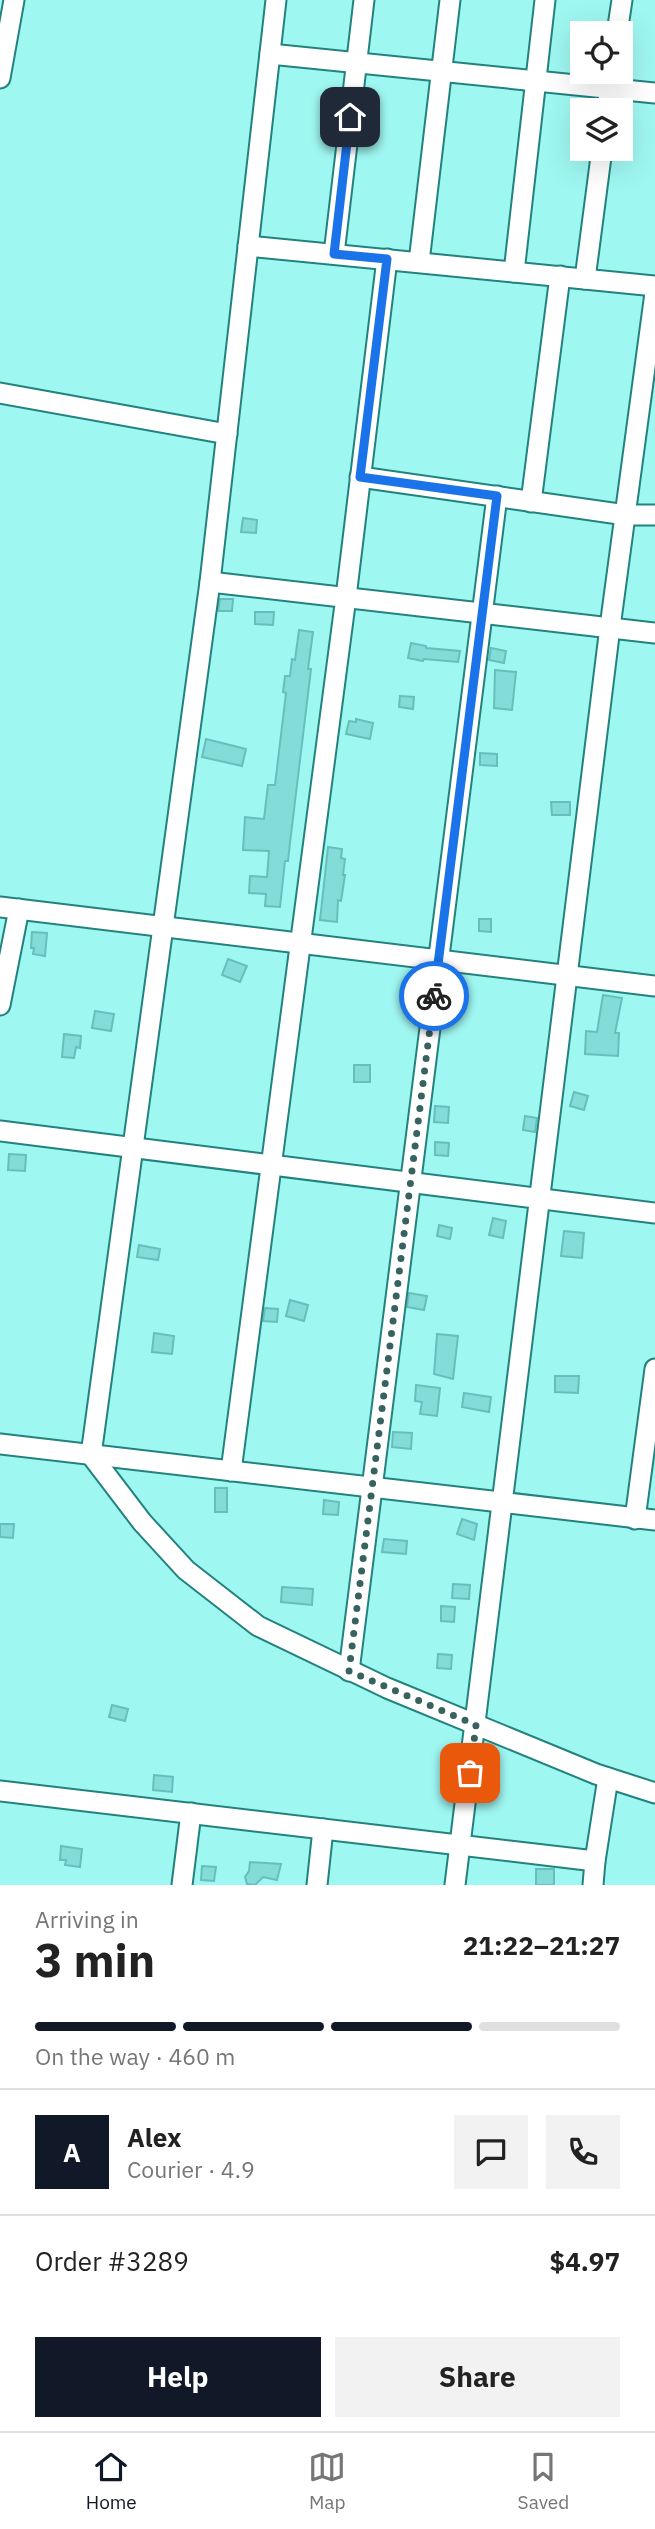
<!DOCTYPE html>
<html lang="en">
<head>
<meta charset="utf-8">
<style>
	body { margin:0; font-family:"IBM Plex Sans",sans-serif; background:#f2f2f2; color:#222; height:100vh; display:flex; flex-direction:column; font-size:26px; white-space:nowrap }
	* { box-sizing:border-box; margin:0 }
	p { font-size:23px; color:#767676 }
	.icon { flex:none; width:38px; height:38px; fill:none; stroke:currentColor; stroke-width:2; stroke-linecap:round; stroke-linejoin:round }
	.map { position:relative; height:1885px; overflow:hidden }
	.panel { display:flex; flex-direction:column; background:#fff; flex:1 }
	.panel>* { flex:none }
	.controls { position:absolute; left:570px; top:21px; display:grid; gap:14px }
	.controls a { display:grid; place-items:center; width:63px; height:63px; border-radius:0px; background:#fff; box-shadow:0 7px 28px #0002; font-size:35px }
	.pin { position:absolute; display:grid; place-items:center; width:60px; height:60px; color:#fff; margin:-30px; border-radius:14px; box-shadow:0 4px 10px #0006 }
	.courier { position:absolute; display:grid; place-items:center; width:70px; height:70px; margin:-35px; border:5px solid #1a73e8; border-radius:50%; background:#fff; color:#222; box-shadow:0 2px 9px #0007 }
	.head em { font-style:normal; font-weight:800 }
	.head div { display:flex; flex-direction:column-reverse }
	.head { display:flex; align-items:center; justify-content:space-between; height:119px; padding:0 35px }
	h1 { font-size:46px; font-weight:800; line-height:52px }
	.bar { display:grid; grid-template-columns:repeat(4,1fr); gap:10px 7px; align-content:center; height:84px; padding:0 35px }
	.bar i { height:9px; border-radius:5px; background:#e0e0e0 }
	.bar .on { background:#111827 }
	.bar p { grid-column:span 4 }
	.line { display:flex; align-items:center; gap:18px; padding:0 35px; border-top:2px solid #e0e0e0 }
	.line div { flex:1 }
	.round { display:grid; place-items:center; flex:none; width:74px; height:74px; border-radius:0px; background:#f2f2f2 }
	.button { display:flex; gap:14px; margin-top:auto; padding:14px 35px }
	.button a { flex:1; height:80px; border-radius:0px; background:#111827; color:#fff; font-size:28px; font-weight:800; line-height:80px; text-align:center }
	.button a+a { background:#f2f2f2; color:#222 }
	.tabs { display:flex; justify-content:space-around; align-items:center; height:98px; border-top:2px solid #e0e0e0; background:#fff; font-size:19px; color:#767676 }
	.tabs a { display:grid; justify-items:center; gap:4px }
	.tabs .on { color:#111827 }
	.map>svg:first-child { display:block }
	.building { fill:#83dcd7; stroke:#67bfbb; stroke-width:2 }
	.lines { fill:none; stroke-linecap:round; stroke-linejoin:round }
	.street-casing { stroke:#22827e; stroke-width:23 }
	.street { stroke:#fff; stroke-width:19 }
	.done { stroke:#386260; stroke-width:7; stroke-dasharray:0 12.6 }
	.route { stroke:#1a73e8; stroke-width:9 }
</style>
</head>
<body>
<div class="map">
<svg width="655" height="1885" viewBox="0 0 655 1885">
	<rect width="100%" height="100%" fill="#9ff7f2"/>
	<g class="building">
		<polygon points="243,518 257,520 256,533 241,532"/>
		<polygon points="220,599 233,599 232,611 218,611"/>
		<polygon points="255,612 274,612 273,625 255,624"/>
		<polygon points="299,630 313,632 308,669 311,669 290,843 288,861 285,861 280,907 265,906 266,894 249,893 250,876 267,877 269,851 243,850 245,817 264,819 268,785 275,785 286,693 283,692 285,676 290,676 292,659 295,660"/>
		<polygon points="411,643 426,646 426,648 460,651 458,662 424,659 423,661 408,658"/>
		<polygon points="491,648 506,651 504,663 489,660"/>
		<polygon points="495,670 516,672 512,710 494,708"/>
		<polygon points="400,696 414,697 413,709 399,707"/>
		<polygon points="356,719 373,723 370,739 346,734 349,721 356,722"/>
		<polygon points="206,739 246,749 242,766 202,757"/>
		<polygon points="480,753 497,754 497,766 480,765"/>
		<polygon points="551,802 570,802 570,815 552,815"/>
		<polygon points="328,847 342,849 341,858 345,859 343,875 345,875 341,901 338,900 337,922 320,920"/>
		<polygon points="479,919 491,919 491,932 479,931"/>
		<polygon points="32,932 47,933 45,956 33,954 34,948 31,948"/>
		<polygon points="228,959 247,966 240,982 222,975"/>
		<polygon points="603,995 622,998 615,1033 619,1033 618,1056 585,1054 586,1031 597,1032"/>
		<polygon points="95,1011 114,1014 111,1031 92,1028"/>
		<polygon points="64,1034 81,1036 80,1048 76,1047 74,1058 62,1057"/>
		<rect x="354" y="1065" width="16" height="17"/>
		<polygon points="574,1092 588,1096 584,1110 570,1106"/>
		<polygon points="435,1106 449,1107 448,1123 434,1122"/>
		<polygon points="525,1116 537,1118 535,1132 523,1130"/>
		<polygon points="435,1142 449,1143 448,1156 435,1155"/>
		<polygon points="9,1154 26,1155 25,1171 8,1170"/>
		<polygon points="493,1218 506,1221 503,1238 489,1235"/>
		<polygon points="439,1225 452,1228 450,1239 437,1236"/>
		<polygon points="564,1231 584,1233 582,1258 561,1256"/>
		<polygon points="139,1245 160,1249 158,1260 137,1257"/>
		<polygon points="409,1293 427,1296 424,1310 407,1307"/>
		<polygon points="290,1300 308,1305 304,1321 286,1316"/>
		<polygon points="265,1308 278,1309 277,1322 263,1321"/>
		<polygon points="154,1333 174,1336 172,1354 152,1352"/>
		<polygon points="437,1334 458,1336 453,1379 434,1374"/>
		<polygon points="555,1376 579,1376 578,1393 555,1392"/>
		<polygon points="416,1385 440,1388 437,1416 420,1414 422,1402 415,1401"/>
		<polygon points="464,1393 491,1397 489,1412 462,1407"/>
		<polygon points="393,1432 412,1433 411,1449 392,1447"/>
		<rect x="215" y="1488" width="12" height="24"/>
		<polygon points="324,1500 339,1502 338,1515 323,1514"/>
		<polygon points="462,1519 477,1524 474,1540 457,1534"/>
		<polygon points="0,1524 14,1524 13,1538 0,1537"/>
		<polygon points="384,1539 407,1541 406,1554 382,1552"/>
		<polygon points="453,1584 470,1585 469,1599 452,1598"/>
		<polygon points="282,1587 313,1589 312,1605 281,1602"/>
		<polygon points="441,1606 455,1607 454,1622 441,1621"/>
		<polygon points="438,1654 452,1655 451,1669 437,1668"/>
		<polygon points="112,1705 128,1709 125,1721 109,1717"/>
		<polygon points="154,1775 173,1777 172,1792 153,1790"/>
		<polygon points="61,1846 82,1849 80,1867 65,1865 66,1860 60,1860"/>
		<polygon points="250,1862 281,1864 277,1880 263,1877 255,1885 247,1884 245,1877 249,1871"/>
		<polygon points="202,1866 216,1867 214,1881 201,1880"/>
		<rect x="536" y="1869" width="18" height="16"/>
	</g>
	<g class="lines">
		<g class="street-casing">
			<g id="street">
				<polyline points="276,0 210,582 91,1455 142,1522 186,1570 258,1626 387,1688 596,1774 655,1793"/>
				<polyline points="617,33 622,0"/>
				<polyline points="270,54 655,93"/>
				<polyline points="0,78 14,0"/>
				<polyline points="607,110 612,72"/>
				<polyline points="248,246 655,286"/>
				<polyline points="334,254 364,0"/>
				<polyline points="419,262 450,0"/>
				<polyline points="514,272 545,0"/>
				<polyline points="585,279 602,149"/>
				<polyline points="0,393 227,434"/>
				<polyline points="360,477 626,515 655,515"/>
				<polyline points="531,502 560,276"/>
				<polyline points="210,582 655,633"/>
				<polyline points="0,907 655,986"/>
				<polyline points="0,1005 19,909"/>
				<polyline points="0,1131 655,1213"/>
				<polyline points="0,1444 655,1520"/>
				<polyline points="231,1471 346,597 387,259"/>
				<polyline points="635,1519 655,1369"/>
				<polyline points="349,1671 497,496"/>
				<polyline points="0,1791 595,1861 593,1885"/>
				<polyline points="595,1861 608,1778"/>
				<polyline points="182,1885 191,1813"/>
				<polyline points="317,1885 323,1829"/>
				<polyline points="455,1885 610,627 655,293"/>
			</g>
		</g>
		<use href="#street" class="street"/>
	</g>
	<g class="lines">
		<polyline class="done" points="434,996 349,1671 476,1725 470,1773"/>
		<polyline class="route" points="350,117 334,254 387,259 360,477 497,496 434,996"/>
	</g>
</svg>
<div class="controls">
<a><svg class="icon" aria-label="locate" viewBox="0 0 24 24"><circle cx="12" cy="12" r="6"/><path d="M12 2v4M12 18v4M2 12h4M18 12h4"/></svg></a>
<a><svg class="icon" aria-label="layers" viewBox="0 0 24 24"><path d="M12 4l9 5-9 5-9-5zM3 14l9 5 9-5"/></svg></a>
</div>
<div class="pin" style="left:470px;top:1773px;background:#ea580c"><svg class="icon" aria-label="bag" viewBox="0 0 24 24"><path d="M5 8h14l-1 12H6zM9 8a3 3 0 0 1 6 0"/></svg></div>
<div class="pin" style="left:350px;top:117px;background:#1f2937"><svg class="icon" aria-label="home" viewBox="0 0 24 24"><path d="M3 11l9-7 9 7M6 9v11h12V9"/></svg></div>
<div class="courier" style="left:434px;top:996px"><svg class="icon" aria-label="bike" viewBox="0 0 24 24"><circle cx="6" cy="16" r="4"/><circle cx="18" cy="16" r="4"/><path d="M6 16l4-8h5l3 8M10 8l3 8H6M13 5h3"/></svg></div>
</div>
<section class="panel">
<div class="head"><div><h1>3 min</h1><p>Arriving in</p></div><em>21:22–21:27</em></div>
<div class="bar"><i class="on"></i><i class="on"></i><i class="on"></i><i></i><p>On the way · 460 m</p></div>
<div class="line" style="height:126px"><b class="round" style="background:#111827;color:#fff">A</b><div><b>Alex</b><p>Courier · 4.9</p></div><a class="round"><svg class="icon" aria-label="chat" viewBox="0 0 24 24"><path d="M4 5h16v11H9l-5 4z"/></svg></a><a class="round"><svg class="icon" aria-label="phone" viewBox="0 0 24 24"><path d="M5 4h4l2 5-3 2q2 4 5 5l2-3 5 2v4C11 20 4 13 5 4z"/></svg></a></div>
<div class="line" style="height:91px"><div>Order #3289</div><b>$4.97</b></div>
<div class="button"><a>Help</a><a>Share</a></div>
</section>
<nav class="tabs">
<a class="on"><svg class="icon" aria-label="home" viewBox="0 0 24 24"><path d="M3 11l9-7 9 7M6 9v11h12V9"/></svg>Home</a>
<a><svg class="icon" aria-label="map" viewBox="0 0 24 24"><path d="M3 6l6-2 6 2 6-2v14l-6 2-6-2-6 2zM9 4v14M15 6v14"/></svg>Map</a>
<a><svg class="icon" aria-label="saved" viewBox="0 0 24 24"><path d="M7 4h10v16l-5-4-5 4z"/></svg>Saved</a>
</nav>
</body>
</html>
